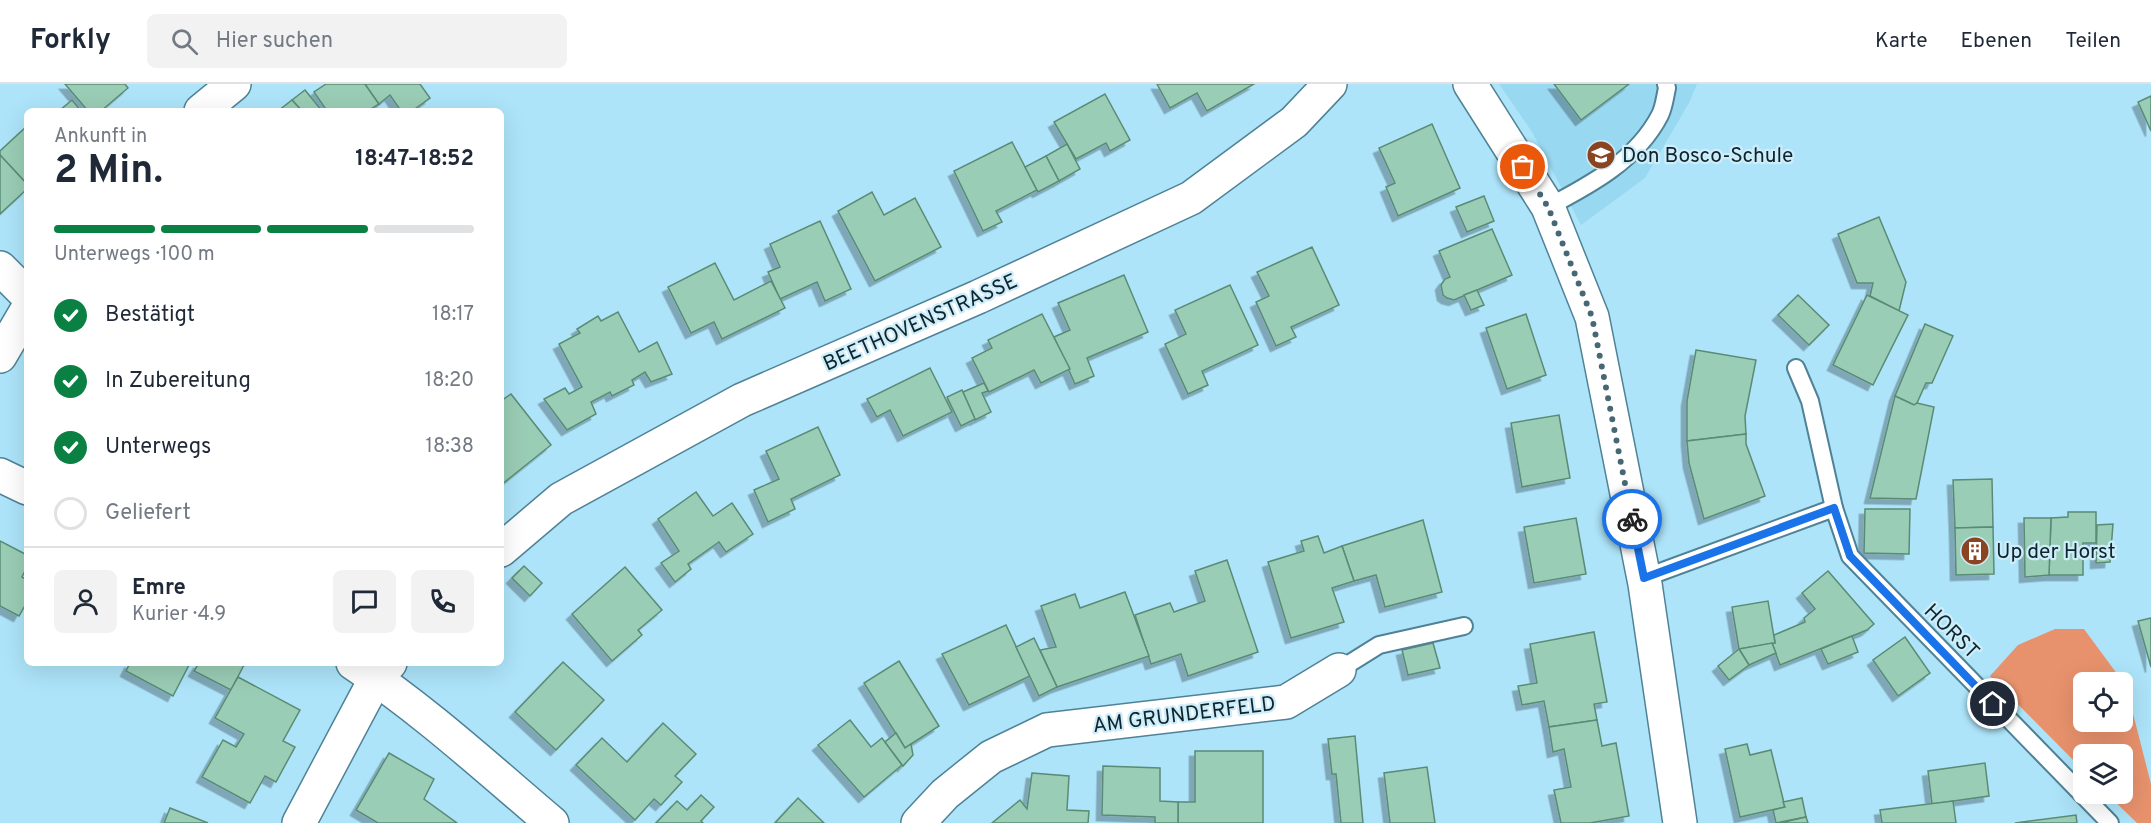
<!DOCTYPE html>
<html lang="de">
<head>
<meta charset="utf-8">
<style>
	body { margin:0; font-family:Overpass,sans-serif; background:#f2f2f3; color:#1f2937; height:100vh; display:flex; flex-direction:column; font-size:22px; white-space:nowrap }
	* { box-sizing:border-box; margin:0 }
	p { font-size:20px; color:#747a83 }
	.icon { flex:none; width:33px; height:33px; fill:none; stroke:currentColor; stroke-width:2; stroke-linecap:round; stroke-linejoin:round }
	.map { position:relative; flex:1; overflow:hidden }
	.details { position:absolute; left:24px; top:24px; width:480px; height:558px; display:flex; flex-direction:column; background:#fff; border-radius:9px; box-shadow:0 6px 24px #0002 }
	.details>* { flex:none }
	.buttons { position:absolute; left:2073px; top:588px; display:grid; gap:12px }
	.buttons a { display:grid; place-items:center; width:60px; height:60px; border-radius:9px; background:#fff; box-shadow:0 6px 24px #0002; font-size:30px }
	.pin { position:absolute; display:grid; place-items:center; width:51px; height:51px; color:#fff; margin:-26px; border:3px solid #fff; border-radius:50%; box-shadow:0 2px 6px #0007 }
	.courier { position:absolute; display:grid; place-items:center; width:60px; height:60px; margin:-30px; border:4px solid #1a73e8; border-radius:50%; background:#fff; color:#222; box-shadow:0 2px 8px #0007 }
	.summary em { font-style:normal; font-weight:700 }
	.summary div { display:flex; flex-direction:column-reverse }
	.summary { display:flex; align-items:center; justify-content:space-between; height:102px; padding:0 30px }
	h1 { font-size:39px; font-weight:700; line-height:45px }
	.bar { display:grid; grid-template-columns:repeat(4,1fr); gap:9px 6px; align-content:center; height:72px; padding:0 30px }
	.bar i { height:8px; border-radius:4px; background:#e0e1e3 }
	.bar .active { background:#0b8043 }
	.bar p { grid-column:span 4 }
	.line { display:flex; align-items:center; gap:15px; padding:0 30px; border-top:2px solid #e0e1e3 }
	.line div { flex:1 }
	.round { display:grid; place-items:center; flex:none; width:63px; height:63px; border-radius:9px; background:#f2f2f3 }
	ol { padding:0 30px; list-style:none }
	li { display:flex; align-items:center; gap:18px; height:66px }
	li p { margin-inline-start:auto }
	li .icon { padding:6px; border-radius:50%; background:#0b8043; color:#fff; stroke-width:4 }
	li:last-child { color:#747a83 }
	li i { width:33px; height:33px; border:3px solid #e0e1e3; border-radius:50% }
	header { display:flex; align-items:center; gap:36px; box-sizing:border-box; height:84px; padding:0 30px; background:#fff; border-bottom:2px solid #e0e1e3 }
	header strong { font-size:28px }
	nav { display:flex; gap:33px; margin-inline-start:auto; font-size:21px }
	.search { width:420px; height:54px; background:#f2f2f3; display:flex; align-items:center; gap:15px; box-sizing:border-box; padding:0 21px; border-radius:9px; color:#747a83; font-size:22px }
	.map>svg:first-child { display:block }
	.built { fill:#99d8f1 }
	.green { fill:#e8926d; fill-rule:evenodd }
	.building { fill:#9acdb5; stroke:#5a8b75; stroke-width:1.5; filter:url(#shadow) }
	.lines { fill:none; stroke-linecap:round; stroke-linejoin:round }
	.lane-casing { stroke:#4f8296; stroke-width:20 }
	.street-casing { stroke:#4f8296; stroke-width:36 }
	.lane { stroke:#fff; stroke-width:16 }
	.street { stroke:#fff; stroke-width:33 }
	.done { stroke:#466874; stroke-width:6; stroke-dasharray:0 10.8 }
	.route { stroke:#1a73e8; stroke-width:8 }
	.labels { text-anchor:middle; stroke-width:4.5; stroke-linejoin:round; paint-order:stroke }
	.poi-label { font-size:21px; fill:#0f252d; stroke:#cdedfa; text-anchor:start }
	.street-label { font-size:21px; fill:#0f252d; stroke:#cdedfa }
</style>
</head>
<body>
<header>
<strong>Forkly</strong>
<div class="search"><svg class="icon" aria-label="search" viewBox="0 0 24 24"><circle cx="10" cy="10" r="6"/><path d="M15 15l6 6"/></svg>Hier suchen</div>
<nav><a>Karte</a><a>Ebenen</a><a>Teilen</a></nav>
</header>
<div class="map">
<svg width="2151" height="739" viewBox="0 0 2151 739">
	<defs>
		<filter id="shadow"><feDropShadow dx="-5.5" dy="5.5" stdDeviation="0" flood-color="#0004"/></filter>
	</defs>
	<rect width="100%" height="100%" fill="#ade4f9"/>
	<polygon class="built" points="1499,0 1697,0 1689,19 1645,94 1581,141 1532,48"/>
	<path class="green" d="M2055,545H2084L2126,602L2151,700V739H2137L2107,710H2122V670H2084L2083,686L1990,592L2018,561ZM2084,598H2122V638H2084Z"/>
	<g class="building">
		<polygon points="65,0 125,0 128,4 101,27 88,27"/>
		<polygon points="326,0 365,0 379,20 368,27 327,27 314,8"/>
		<polygon points="365,0 420,0 430,14 412,27 401,27 390,11 379,20"/>
		<polygon points="1157,0 1254,0 1207,27 1197,9 1170,24"/>
		<polygon points="1554,0 1629,0 1581,36"/>
		<polygon points="305,6 322,27 302,27 292,16"/>
		<polygon points="1105,10 1130,56 1110,67 1106,59 1076,75 1054,38"/>
		<polygon points="2151,12 2151,47 2138,18"/>
		<polygon points="72,16 81,27 59,27"/>
		<polygon points="292,16 302,27 278,27"/>
		<polygon points="1432,40 1460,104 1398,132 1386,103 1395,99 1379,64"/>
		<polygon points="27,42 27,100 0,71 0,67"/>
		<polygon points="1012,58 1037,106 996,127 1002,138 983,147 954,87"/>
		<polygon points="1067,60 1080,85 1059,97 1046,72"/>
		<polygon points="0,71 27,100 27,105 0,130"/>
		<polygon points="1046,72 1059,97 1038,108 1025,83"/>
		<polygon points="872,108 884,131 915,114 941,163 875,197 838,127"/>
		<polygon points="1484,112 1494,137 1467,148 1456,123"/>
		<polygon points="1879,133 1906,198 1899,227 1870,212 1873,199 1857,199 1838,150"/>
		<polygon points="820,137 851,205 825,217 817,198 780,215 768,188 780,183 770,160"/>
		<polygon points="1492,145 1512,191 1454,216 1447,214 1443,211 1441,201 1445,195 1450,193 1439,167"/>
		<polygon points="1312,163 1339,221 1291,243 1296,253 1276,262 1256,218 1269,212 1257,188"/>
		<polygon points="715,179 734,216 771,197 785,224 722,255 714,238 691,249 668,203"/>
		<polygon points="1124,191 1148,248 1087,274 1094,292 1075,300 1054,253 1070,246 1058,219"/>
		<polygon points="1230,201 1258,261 1202,287 1208,301 1188,310 1165,260 1186,250 1175,226"/>
		<polygon points="1477,206 1484,221 1471,226 1464,211"/>
		<polygon points="1798,211 1829,241 1809,261 1778,231"/>
		<polygon points="1867,211 1908,231 1873,301 1833,281"/>
		<polygon points="618,228 639,268 657,258 672,290 651,298 645,288 632,296 634,301 612,312 610,308 591,318 596,330 567,346 544,315 565,304 569,310 582,303 559,260 580,249 577,245 598,232 601,237"/>
		<polygon points="1042,230 1070,285 1041,299 1034,286 989,308 972,274 992,264 988,256"/>
		<polygon points="1526,230 1546,291 1507,305 1486,244"/>
		<polygon points="1925,240 1953,252 1932,299 1926,299 1917,319 1914,321 1895,312"/>
		<polygon points="1696,266 1756,276 1745,332 1746,350 1687,357 1687,317"/>
		<polygon points="930,284 952,328 903,352 890,326 877,333 867,315"/>
		<polygon points="984,299 988,307 982,309 991,328 975,336 963,308"/>
		<polygon points="962,306 975,335 961,342 947,313"/>
		<polygon points="511,310 551,361 501,401 501,317"/>
		<polygon points="1895,312 1914,321 1917,319 1934,323 1916,415 1870,414"/>
		<polygon points="1559,331 1570,394 1522,403 1511,339"/>
		<polygon points="818,343 840,391 791,415 795,425 768,438 754,406 779,395 766,367"/>
		<polygon points="1746,350 1746,360 1765,412 1704,435 1689,379 1687,357"/>
		<polygon points="1992,395 1993,443 1955,444 1953,396"/>
		<polygon points="696,408 713,432 732,419 753,450 726,468 719,458 688,480 691,485 675,498 661,479 679,467 658,435"/>
		<polygon points="1865,425 1910,425 1909,470 1864,469"/>
		<polygon points="2068,428 2096,428 2096,459 2083,459 2083,491 2049,491 2051,434 2068,433"/>
		<polygon points="1576,434 1586,490 1534,499 1524,443"/>
		<polygon points="2024,434 2051,434 2049,491 2025,493"/>
		<polygon points="1423,436 1442,508 1385,523 1376,491 1354,497 1342,462"/>
		<polygon points="2113,440 2110,478 2096,479 2097,441"/>
		<polygon points="1993,443 1994,490 1956,491 1955,444"/>
		<polygon points="1318,452 1324,469 1342,462 1354,497 1332,504 1344,538 1291,554 1268,478 1304,467 1301,457"/>
		<polygon points="0,457 27,471 27,483 22,493 27,496 27,518 19,532 0,522"/>
		<polygon points="1227,476 1258,568 1188,592 1181,570 1151,580 1135,531 1170,519 1174,528 1205,517 1195,487"/>
		<polygon points="524,482 542,499 530,512 512,494"/>
		<polygon points="625,483 662,526 638,546 642,551 612,577 572,530"/>
		<polygon points="1828,487 1874,540 1867,546 1780,581 1772,559 1775,559 1774,551 1805,538 1804,534 1815,525 1802,509"/>
		<polygon points="1125,508 1149,572 1057,603 1040,566 1056,563 1041,522 1075,510 1080,524"/>
		<polygon points="1768,517 1775,559 1739,565 1732,523"/>
		<polygon points="2151,534 2151,583 2138,537"/>
		<polygon points="1006,541 1030,592 969,621 942,570"/>
		<polygon points="1594,548 1607,618 1594,620 1597,636 1549,643 1544,617 1522,621 1518,602 1537,599 1530,560"/>
		<polygon points="1852,552 1858,568 1828,580 1821,565"/>
		<polygon points="1905,553 1930,589 1898,612 1873,576"/>
		<polygon points="1034,554 1057,603 1039,612 1016,563"/>
		<polygon points="1433,559 1440,584 1408,591 1402,566"/>
		<polygon points="1772,559 1776,569 1749,581 1739,565"/>
		<polygon points="1739,565 1749,581 1729,596 1718,582"/>
		<polygon points="899,577 939,642 905,664 864,599"/>
		<polygon points="563,578 604,616 556,666 515,628"/>
		<polygon points="130,579 190,579 173,612 126,587"/>
		<polygon points="199,579 245,579 231,606 194,587"/>
		<polygon points="238,593 300,626 283,657 295,663 276,698 265,692 250,719 202,693 223,656 236,663 244,650 215,634"/>
		<polygon points="850,636 871,663 882,654 902,681 864,713 818,661"/>
		<polygon points="1597,636 1602,662 1616,659 1629,732 1590,739 1561,739 1554,706 1571,703 1564,665 1553,668 1549,643"/>
		<polygon points="663,639 696,670 675,692 682,698 661,721 654,715 635,736 576,681 602,654 627,678"/>
		<polygon points="896,649 905,664 911,660 913,671 903,682 885,658"/>
		<polygon points="1355,652 1363,739 1341,739 1336,690 1332,690 1328,655"/>
		<polygon points="1747,660 1750,671 1771,666 1785,723 1740,733 1725,665"/>
		<polygon points="1195,667 1263,667 1263,739 1178,739 1178,718 1195,718"/>
		<polygon points="389,669 434,695 424,715 457,739 378,739 356,726"/>
		<polygon points="1985,679 1989,712 1932,720 1928,687"/>
		<polygon points="1103,682 1160,684 1160,717 1178,718 1178,739 1155,739 1155,733 1102,731"/>
		<polygon points="1427,683 1435,739 1390,739 1384,689"/>
		<polygon points="1032,689 1069,692 1067,726 1089,727 1088,739 992,739 1020,716 1027,725"/>
		<polygon points="701,711 714,723 701,737 703,739 656,739 677,717 687,726"/>
		<polygon points="798,714 824,739 775,739"/>
		<polygon points="1802,714 1806,733 1776,739 1773,726 1785,723 1783,718"/>
		<polygon points="1953,717 1956,739 1882,739 1880,726"/>
		<polygon points="170,724 208,739 164,739"/>
		<polygon points="2076,731 2077,739 2015,739"/>
		<polygon points="1806,733 1808,739 1780,739"/>
	</g>
	<g class="lines">
		<g class="lane-casing">
			<g id="lane">
				<path d="M1548,123C1590,101 1637,76 1660,31C1664,23 1665,13 1667,4L1666,0"/>
				<polyline points="1796,284 1810,317 1834,424 1850,472 2110,739"/>
				<polyline points="1644,494 1834,424"/>
				<polyline points="1339,586 1379,561 1464,542"/>
			</g>
		</g>
		<g class="street-casing">
			<g id="street">
				<polyline points="1470,0 1548,123 1592,233 1645,500 1680,739"/>
				<polyline points="201,27 234,0"/>
				<polyline points="0,184 27,211"/>
				<polyline points="0,272 27,226"/>
				<polyline points="0,391 27,404"/>
				<polyline points="501,466 561,415 742,316 978,213 1191,114 1294,38 1330,0"/>
				<path d="M353,579C424,626 487,684 552,739"/>
				<polyline points="299,739 376,594 390,579"/>
				<polyline points="918,739 945,710 991,673 1047,646 1286,618 1339,586"/>
			</g>
		</g>
		<use href="#lane" class="lane"/>
		<use href="#street" class="street"/>
	</g>
	<g class="lines">
		<polyline class="done" points="1523,83 1548,123 1592,233 1632,435"/>
		<polyline class="route" points="1632,435 1644,494 1834,424 1850,472 1993,620"/>
	</g>
	<defs>
		<g id="school-disc" transform="scale(1.5)"><circle r="9.5" fill="#8b4422" stroke="#cdedfa"/><path d="M0-5L7-2L0 1L-7-2ZM-4 1L0 2.5L4 1V4Q0 6-4 4Z" fill="#fff"/></g>
		<g id="building-disc" transform="scale(1.5)"><circle r="9.5" fill="#8b4422" stroke="#cdedfa"/><path d="M-4-6H4V6H1V3H-1V6H-4ZM-2.5-4.3h1.7v1.8h-1.7ZM.8-4.3h1.7v1.8H.8ZM-2.5-1h1.7V.8h-1.7ZM.8-1h1.7V.8H.8Z" fill="#fff"/></g>
	</defs>
	<g fill-rule="evenodd">
		<use href="#school-disc" x="1601" y="71"/>
		<use href="#building-disc" x="1975" y="467"/>
	</g>
	<g class="labels">
		<g class="poi-label">
			<text x="1622" y="78">Don Bosco-Schule</text>
			<text x="1996" y="474">Up der Horst</text>
		</g>
		<g class="street-label">
			<text transform="translate(920 238) rotate(-24)" y="7">BEETHOVENSTRASSE</text>
			<text transform="translate(1952 547) rotate(45)" y="7">HORST</text>
			<text transform="translate(1184 630) rotate(-7)" y="7">AM GRUNDERFELD</text>
		</g>
	</g>
</svg>
<div class="buttons">
<a><svg class="icon" aria-label="locate" viewBox="0 0 24 24"><circle cx="12" cy="12" r="6"/><path d="M12 2v4M12 18v4M2 12h4M18 12h4"/></svg></a>
<a><svg class="icon" aria-label="layers" viewBox="0 0 24 24"><path d="M12 4l9 5-9 5-9-5zM3 14l9 5 9-5"/></svg></a>
</div>
<div class="pin" style="left:1523px;top:83px;background:#ea580c"><svg class="icon" aria-label="bag" viewBox="0 0 24 24"><path d="M5 8h14l-1 12H6zM9 8a3 3 0 0 1 6 0"/></svg></div>
<div class="pin" style="left:1993px;top:620px;background:#1f2937"><svg class="icon" aria-label="home" viewBox="0 0 24 24"><path d="M3 11l9-7 9 7M6 9v11h12V9"/></svg></div>
<div class="courier" style="left:1632px;top:435px"><svg class="icon" aria-label="bike" viewBox="0 0 24 24"><circle cx="6" cy="16" r="4"/><circle cx="18" cy="16" r="4"/><path d="M6 16l4-8h5l3 8M10 8l3 8H6M13 5h3"/></svg></div>
<section class="details">
<div class="summary"><div><h1>2 Min.</h1><p>Ankunft in</p></div><em>18:47–18:52</em></div>
<div class="bar"><i class="active"></i><i class="active"></i><i class="active"></i><i></i><p>Unterwegs · 100 m</p></div>
<ol>
<li><svg class="icon" aria-label="check" viewBox="0 0 24 24"><path d="M5 12l5 5 9-10"/></svg>Bestätigt<p>18:17</p></li>
<li><svg class="icon" aria-label="check" viewBox="0 0 24 24"><path d="M5 12l5 5 9-10"/></svg>In Zubereitung<p>18:20</p></li>
<li><svg class="icon" aria-label="check" viewBox="0 0 24 24"><path d="M5 12l5 5 9-10"/></svg>Unterwegs<p>18:38</p></li>
<li><i></i>Geliefert</li>
</ol>
<div class="line" style="height:108px"><a class="round"><svg class="icon" aria-label="person" viewBox="0 0 24 24"><circle cx="12" cy="8" r="4"/><path d="M4 21q1-7 8-7t8 7"/></svg></a><div><b>Emre</b><p>Kurier · 4.9</p></div><a class="round"><svg class="icon" aria-label="chat" viewBox="0 0 24 24"><path d="M4 5h16v11H9l-5 4z"/></svg></a><a class="round"><svg class="icon" aria-label="phone" viewBox="0 0 24 24"><path d="M5 4h4l2 5-3 2q2 4 5 5l2-3 5 2v4C11 20 4 13 5 4z"/></svg></a></div>
</section>
</div>
</body>
</html>
